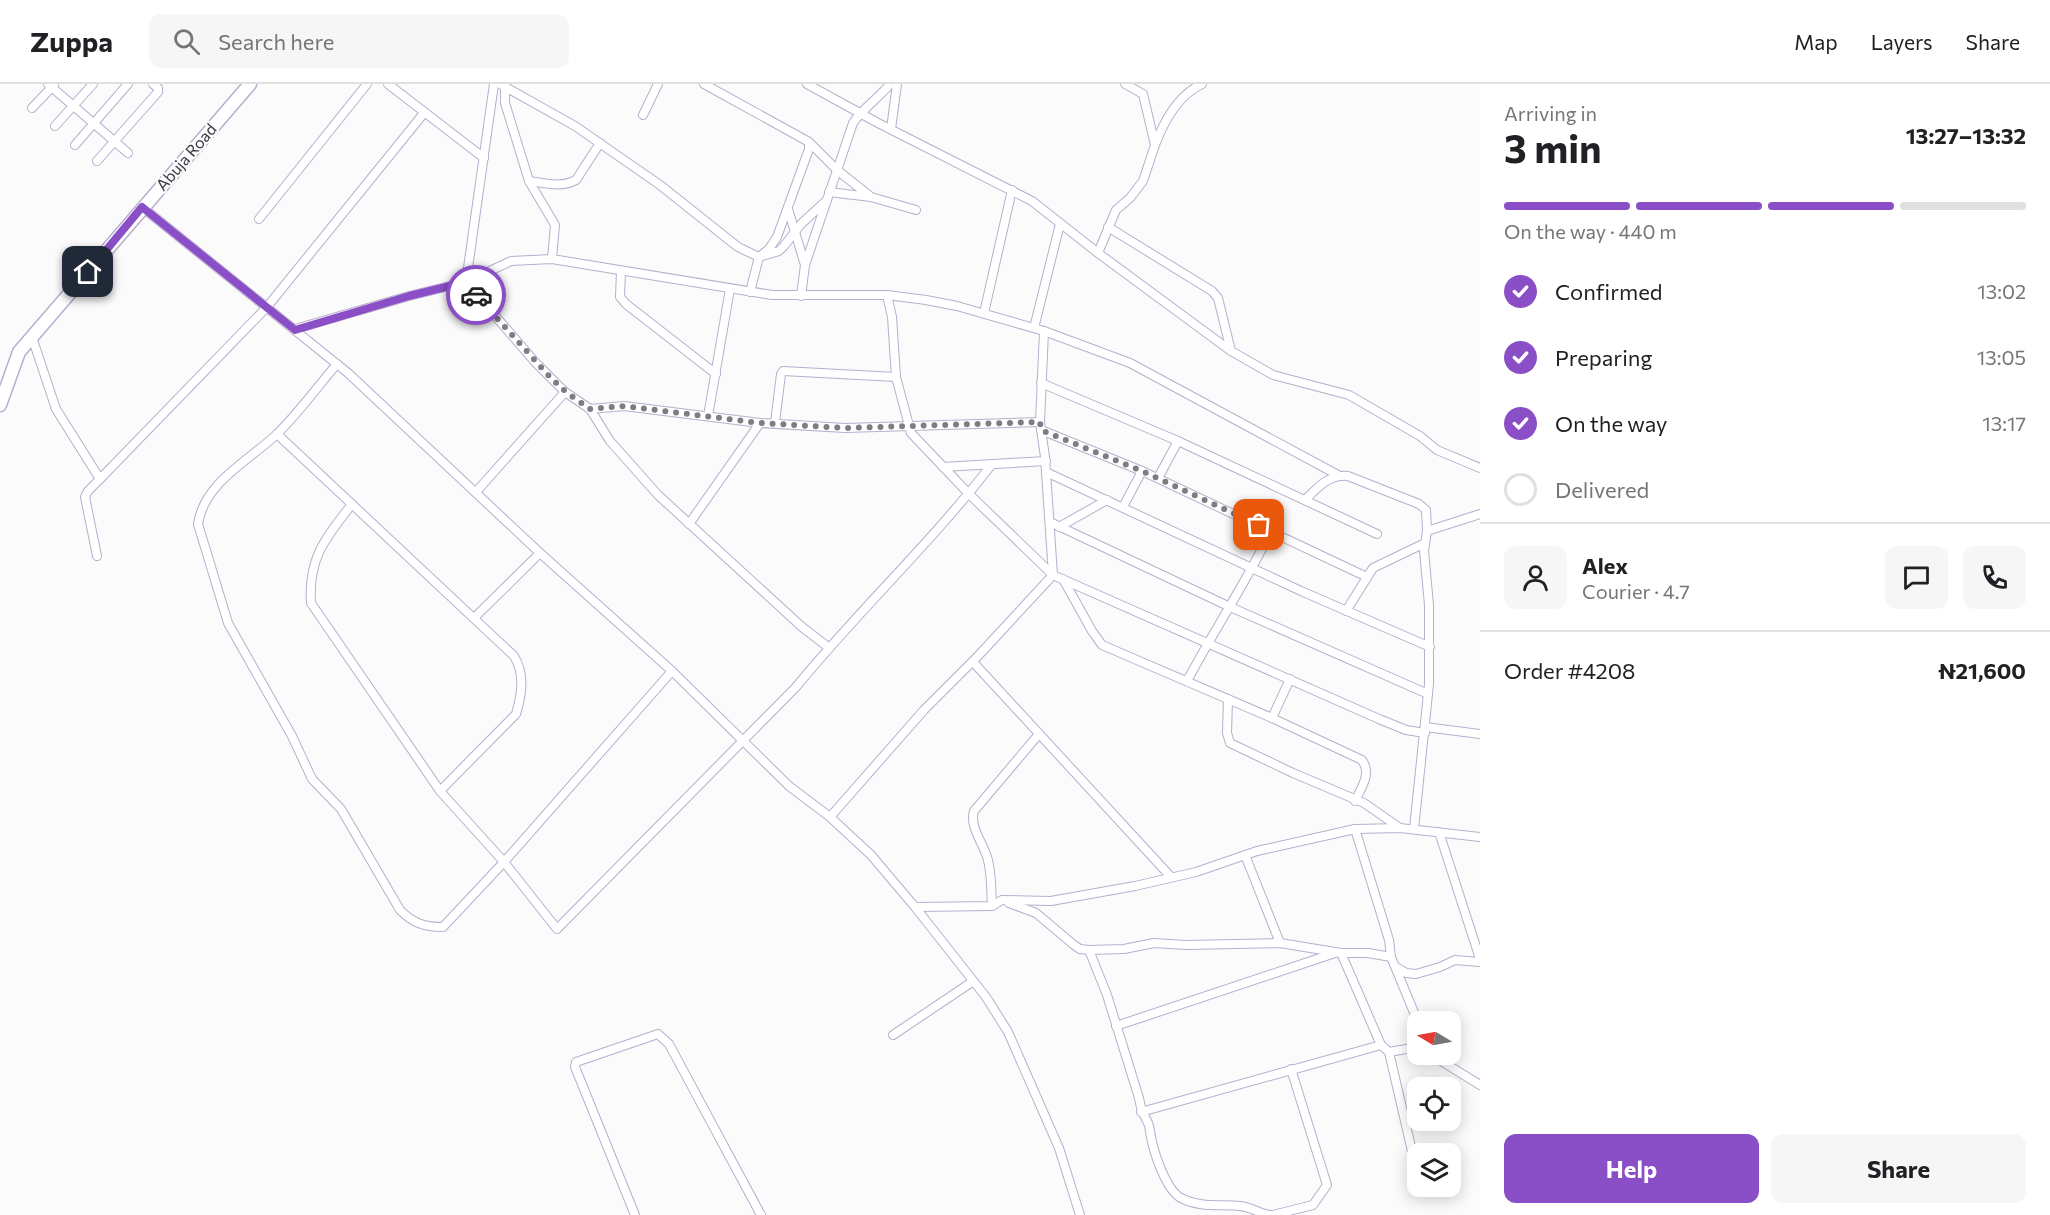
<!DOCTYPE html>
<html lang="en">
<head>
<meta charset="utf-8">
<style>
	body { margin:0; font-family:Commissioner,sans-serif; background:#f6f6f6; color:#202124; height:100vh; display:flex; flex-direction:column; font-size:22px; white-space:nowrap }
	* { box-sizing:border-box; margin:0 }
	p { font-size:20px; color:#757577 }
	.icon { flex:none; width:33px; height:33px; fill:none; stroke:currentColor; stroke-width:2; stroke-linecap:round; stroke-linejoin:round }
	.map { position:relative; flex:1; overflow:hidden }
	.details { display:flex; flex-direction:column; background:#fff; width:570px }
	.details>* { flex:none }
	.needle { width:39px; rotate:280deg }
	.fabs { position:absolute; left:1407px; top:927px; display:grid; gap:12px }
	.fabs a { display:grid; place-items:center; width:54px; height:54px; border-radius:12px; background:#fff; box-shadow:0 3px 15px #0003; font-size:30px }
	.pin { position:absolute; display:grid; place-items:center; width:51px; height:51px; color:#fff; margin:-26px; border-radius:12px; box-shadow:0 3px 9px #0006 }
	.courier { position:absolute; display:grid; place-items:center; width:60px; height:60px; margin:-30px; border:4px solid #8a4fc6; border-radius:50%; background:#fff; color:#222; box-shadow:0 2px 8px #0007 }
	.overview em { font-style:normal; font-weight:700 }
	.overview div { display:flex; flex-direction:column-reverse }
	.overview { display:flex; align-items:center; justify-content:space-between; height:102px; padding:0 24px }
	h1 { font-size:39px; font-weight:700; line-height:45px }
	.bar { display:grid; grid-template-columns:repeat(4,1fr); gap:9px 6px; align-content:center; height:72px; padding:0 24px }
	.bar i { height:8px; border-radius:4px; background:#e0e0e0 }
	.bar .selected { background:#8a4fc6 }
	.bar p { grid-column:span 4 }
	.line { display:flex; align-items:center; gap:15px; padding:0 24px; border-top:2px solid #e0e0e0 }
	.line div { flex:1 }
	.round { display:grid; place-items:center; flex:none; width:63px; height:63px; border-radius:12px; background:#f6f6f6 }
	ol { padding:0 24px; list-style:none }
	li { display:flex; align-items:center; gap:18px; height:66px }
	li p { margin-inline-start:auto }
	li .icon { padding:6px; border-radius:50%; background:#8a4fc6; color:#fff; stroke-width:4 }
	li:last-child { color:#757577 }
	li i { width:33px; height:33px; border:3px solid #e0e0e0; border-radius:50% }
	.cta { display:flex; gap:12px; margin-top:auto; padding:12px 24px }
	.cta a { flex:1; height:69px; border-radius:12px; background:#8a4fc6; color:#fff; font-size:24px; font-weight:700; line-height:69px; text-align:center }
	.cta a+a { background:#f6f6f6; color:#202124 }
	header { display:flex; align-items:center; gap:36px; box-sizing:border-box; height:84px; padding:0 30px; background:#fff; border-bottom:2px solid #e0e0e0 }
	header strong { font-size:28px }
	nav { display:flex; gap:33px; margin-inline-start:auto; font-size:21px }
	.search { width:420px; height:54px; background:#f6f6f6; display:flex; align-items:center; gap:15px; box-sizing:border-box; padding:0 21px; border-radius:12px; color:#757577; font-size:22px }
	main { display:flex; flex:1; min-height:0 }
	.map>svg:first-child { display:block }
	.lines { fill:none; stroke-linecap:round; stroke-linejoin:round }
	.minor-casing { stroke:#baadce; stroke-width:10 }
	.primary-casing { stroke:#baadce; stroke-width:15 }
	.minor { stroke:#fff; stroke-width:8 }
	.primary { stroke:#fff; stroke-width:12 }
	.done { stroke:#7f7c84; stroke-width:6; stroke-dasharray:0 10.8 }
	.route { stroke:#8a4fc6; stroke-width:8 }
	.labels { text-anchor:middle; stroke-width:4.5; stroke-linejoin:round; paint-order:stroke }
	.street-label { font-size:16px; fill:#3c3744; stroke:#fbfbfb }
</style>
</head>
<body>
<header>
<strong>Zuppa</strong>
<div class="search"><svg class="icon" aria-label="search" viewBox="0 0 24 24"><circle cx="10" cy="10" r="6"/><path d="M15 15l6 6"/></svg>Search here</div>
<nav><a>Map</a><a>Layers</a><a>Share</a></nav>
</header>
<main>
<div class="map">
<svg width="1480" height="1131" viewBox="0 0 1480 1131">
	<rect width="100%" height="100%" fill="#fbfbfb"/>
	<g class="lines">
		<g class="minor-casing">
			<g id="minor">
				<polyline points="48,0 128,69"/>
				<polyline points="388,0 484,74"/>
				<polyline points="494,0 466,198 535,278 565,308 590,325 610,357 658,411 802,543 828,563"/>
				<polyline points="500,0 575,42 660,101 738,163 759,173 779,167 784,162 801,140 826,117"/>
				<polyline points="704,0 809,58 837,86 871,113"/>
				<polyline points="807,0 878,39 1032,117 1098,169 1231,267 1273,291 1349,311 1420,352 1437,366 1480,384"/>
				<polyline points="505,3 505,19 529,97 555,141 552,175"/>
				<polyline points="32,24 54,1"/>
				<polyline points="643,31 658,0"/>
				<polyline points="55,42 93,0"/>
				<polyline points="891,45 897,0"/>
				<polyline points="75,61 128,0"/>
				<path d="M1155,61C1164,37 1178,11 1202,0"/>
				<polyline points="97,77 158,8 158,4 153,0"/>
				<path d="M529,97C545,99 561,104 576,96L600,59"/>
				<polyline points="829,108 871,113 916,126"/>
				<polyline points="142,123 348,289 540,469 672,587 789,702 830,733 871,771 915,823 992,822 1002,816 1051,817 1135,802 1196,788 1257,767 1355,745 1400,744 1480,753"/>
				<polyline points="788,125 805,181"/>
				<polyline points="259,135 367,0"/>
				<polyline points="1108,143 1212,207 1218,214 1231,267"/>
				<polyline points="1098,169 1116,126 1130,114 1143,97 1155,61 1143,10 1125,0"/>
				<polyline points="621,187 620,213 626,220 716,290"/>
				<polyline points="750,208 759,173 769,165 777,153 809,65 809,58"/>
				<polyline points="887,211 892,233 896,293 911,349 969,410 1053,491 1379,635 1406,646 1425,649"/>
				<path d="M801,212L805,181L853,39C863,24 879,14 890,0"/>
				<polyline points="984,229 1012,106"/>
				<polyline points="1034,244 1060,140"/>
				<polyline points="295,245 409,212 466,198 511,177 552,175 772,211 887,211 926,216 957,222 1044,247 1130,279 1338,391"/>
				<polyline points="32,253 56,325 100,395 88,407 85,413 97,472"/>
				<path d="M337,280C317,303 298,330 276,351C248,377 204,399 198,440L228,539L292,652L312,695L341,725L400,826C413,839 424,843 443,843L504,778L672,587"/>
				<polyline points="1041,299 1178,357 1377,450"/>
				<polyline points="590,325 624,322 760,339 845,344 1040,338"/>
				<polyline points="708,332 730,205"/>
				<polyline points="775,339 781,290 783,287 896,293"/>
				<polyline points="1041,346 1142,387 1367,493"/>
				<path d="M277,350L514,572C525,590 522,610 516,630L440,707"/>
				<polyline points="943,383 1046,377"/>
				<polyline points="1046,388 1301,507 1430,563"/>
				<polyline points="1158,394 1178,357"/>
				<polyline points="100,395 267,223 424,29"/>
				<polyline points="476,408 565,308"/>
				<path d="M1305,416C1317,404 1329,390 1348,392L1419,420L1426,426L1427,447L1424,467L1429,521V600L1414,745"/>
				<path d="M352,420C326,454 308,473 311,519L440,707L504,778L557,845L796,603C859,526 932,458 992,380"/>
				<polyline points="1123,423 1142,387"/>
				<polyline points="1050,438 1228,522 1428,610"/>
				<polyline points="689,440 760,339"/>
				<polyline points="1059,443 1107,416"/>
				<polyline points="1427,447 1480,430"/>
				<path d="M1063,495L1092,547L1102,561L1272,634L1362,676C1372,690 1361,704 1355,717"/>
				<polyline points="1346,527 1373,484 1425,459"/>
				<polyline points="474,534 540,469"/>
				<polyline points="973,578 1171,793"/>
				<path d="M1187,597C1214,546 1246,499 1271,447"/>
				<polyline points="1228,615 1227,649 1230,659 1293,689 1364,719 1400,744"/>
				<polyline points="1272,634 1290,595"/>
				<polyline points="1425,643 1480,650"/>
				<polyline points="830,733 924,626 978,572 1053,491 1045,373 1040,338 1044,247"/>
				<polyline points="1355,745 1389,856 1391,873 1418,938"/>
				<polyline points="1439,748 1480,875"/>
				<polyline points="1245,771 1280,859"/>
				<polyline points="1009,819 1036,829 1074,861 1080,865 1089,866 1124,865 1154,859 1186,861 1280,859 1341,869 1368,869 1391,873"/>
				<path d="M992,822C991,807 992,788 987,773C983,759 969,742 974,727L1039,650"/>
				<polyline points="915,823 986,913 1008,948 1059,1064 1080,1131"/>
				<path d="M1089,866L1107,911L1139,1014C1141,1028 1143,1028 1148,1039C1150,1043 1150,1049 1151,1053C1154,1069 1166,1106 1181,1114C1200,1124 1220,1120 1240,1122C1252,1123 1259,1130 1270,1131"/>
				<polyline points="1341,869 1381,961 1389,968 1418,1093"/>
				<polyline points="1396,883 1406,889 1416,890 1440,883 1455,876 1480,878"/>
				<polyline points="1116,942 1335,869"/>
				<polyline points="893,951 972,898"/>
				<polyline points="1389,968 1418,963"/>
				<polyline points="1430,970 1480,1001"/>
				<polyline points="1141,1028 1381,961"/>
				<polyline points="635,1131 575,983 576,978 658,950 669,960 761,1131"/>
				<polyline points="1273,1131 1313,1121 1327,1101 1291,985"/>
			</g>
		</g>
		<g class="primary-casing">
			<polyline id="primary" points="0,321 19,268 250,0"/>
		</g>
		<use href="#minor" class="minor"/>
		<use href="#primary" class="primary"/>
	</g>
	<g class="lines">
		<polyline class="done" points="476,211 550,293 566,308 590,325 624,322 760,339 845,344 1040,338 1041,346 1142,387 1259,441"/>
		<polyline class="route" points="88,188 142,123 295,246 409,212 466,198 476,211"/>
	</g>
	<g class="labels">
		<g class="street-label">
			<text transform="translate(186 73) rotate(-49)" y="6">Abuja Road</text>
		</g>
	</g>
</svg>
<div class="fabs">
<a><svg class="needle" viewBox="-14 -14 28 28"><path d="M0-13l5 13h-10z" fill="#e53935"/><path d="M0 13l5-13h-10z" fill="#757577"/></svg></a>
<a><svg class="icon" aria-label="locate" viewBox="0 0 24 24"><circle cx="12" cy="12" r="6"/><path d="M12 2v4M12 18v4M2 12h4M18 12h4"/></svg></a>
<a><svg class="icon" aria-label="layers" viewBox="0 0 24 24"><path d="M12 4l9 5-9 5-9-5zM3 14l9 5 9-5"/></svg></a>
</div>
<div class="pin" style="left:1259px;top:441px;background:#ea580c"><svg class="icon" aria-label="bag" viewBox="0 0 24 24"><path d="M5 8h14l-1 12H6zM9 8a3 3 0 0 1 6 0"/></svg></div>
<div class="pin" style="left:88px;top:188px;background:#1f2937"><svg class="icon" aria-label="home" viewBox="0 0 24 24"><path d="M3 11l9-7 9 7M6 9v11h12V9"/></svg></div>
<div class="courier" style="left:476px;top:211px"><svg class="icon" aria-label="car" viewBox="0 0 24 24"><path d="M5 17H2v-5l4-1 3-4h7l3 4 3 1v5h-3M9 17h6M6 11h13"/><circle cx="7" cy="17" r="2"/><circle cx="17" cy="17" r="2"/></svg></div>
</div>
<section class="details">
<div class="overview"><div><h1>3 min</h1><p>Arriving in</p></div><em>13:27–13:32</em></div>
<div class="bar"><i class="selected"></i><i class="selected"></i><i class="selected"></i><i></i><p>On the way · 440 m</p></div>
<ol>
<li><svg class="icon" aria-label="check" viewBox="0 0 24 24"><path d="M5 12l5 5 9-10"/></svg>Confirmed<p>13:02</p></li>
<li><svg class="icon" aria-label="check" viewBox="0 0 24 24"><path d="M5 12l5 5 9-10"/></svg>Preparing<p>13:05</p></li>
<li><svg class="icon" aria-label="check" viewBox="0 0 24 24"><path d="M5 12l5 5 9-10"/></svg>On the way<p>13:17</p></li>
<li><i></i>Delivered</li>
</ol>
<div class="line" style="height:108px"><a class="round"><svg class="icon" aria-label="person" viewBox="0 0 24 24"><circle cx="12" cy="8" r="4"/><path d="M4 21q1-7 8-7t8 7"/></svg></a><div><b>Alex</b><p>Courier · 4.7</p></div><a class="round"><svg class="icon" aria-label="chat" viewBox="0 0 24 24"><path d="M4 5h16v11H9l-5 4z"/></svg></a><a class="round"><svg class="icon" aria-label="phone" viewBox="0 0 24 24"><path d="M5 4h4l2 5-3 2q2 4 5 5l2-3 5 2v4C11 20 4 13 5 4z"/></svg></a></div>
<div class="line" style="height:78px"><div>Order #4208</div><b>₦21,600</b></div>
<div class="cta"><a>Help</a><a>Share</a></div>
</section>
</main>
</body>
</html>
